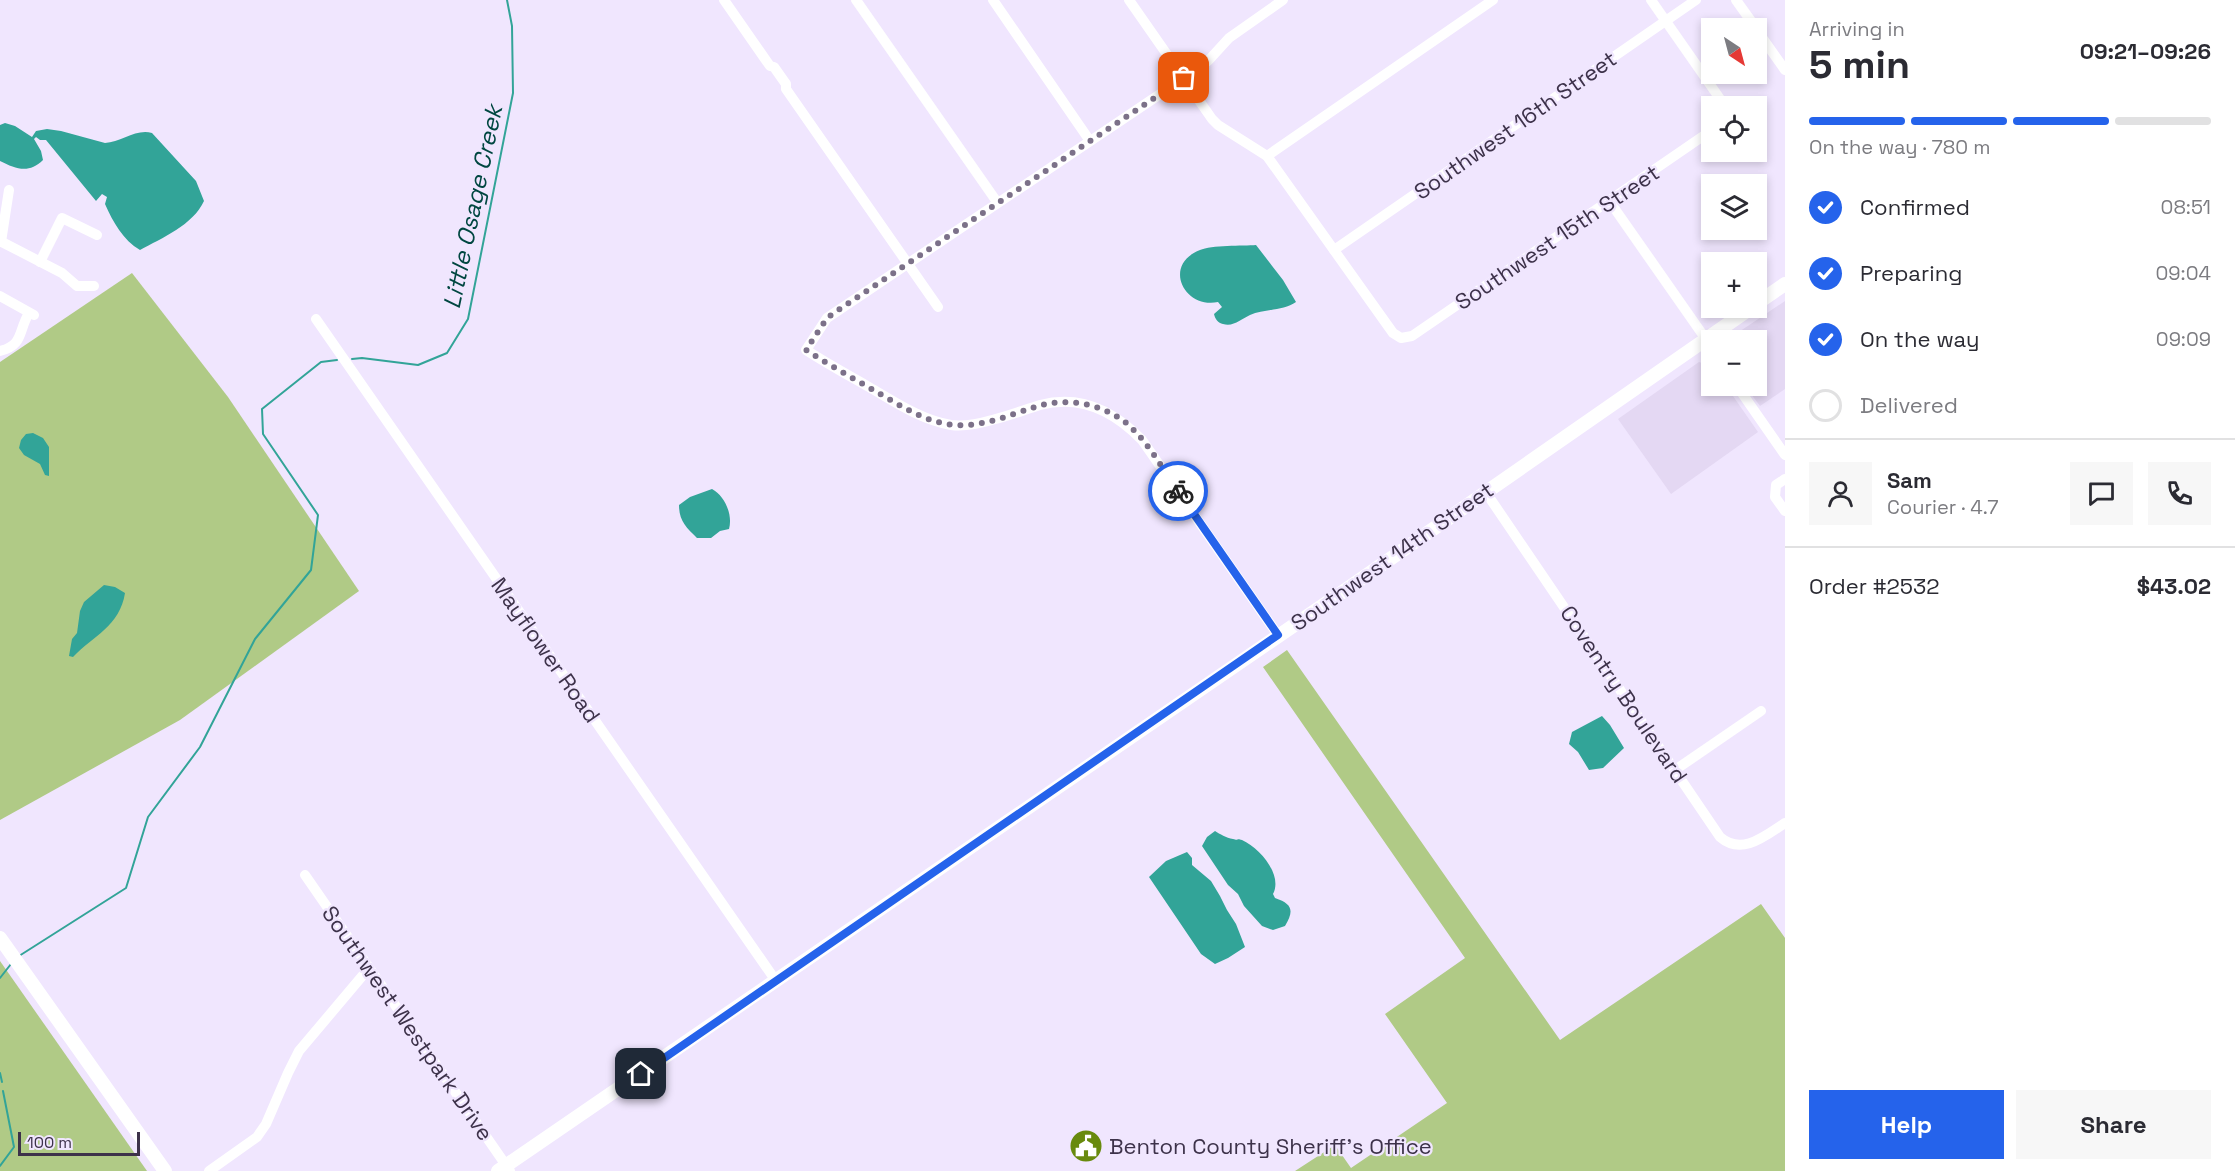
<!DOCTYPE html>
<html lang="en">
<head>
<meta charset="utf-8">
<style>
	body { margin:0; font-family:"Space Grotesk",sans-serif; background:#f7f7f7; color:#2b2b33; height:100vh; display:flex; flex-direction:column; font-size:22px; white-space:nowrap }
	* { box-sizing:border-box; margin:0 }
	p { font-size:20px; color:#7c7c81 }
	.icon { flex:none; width:33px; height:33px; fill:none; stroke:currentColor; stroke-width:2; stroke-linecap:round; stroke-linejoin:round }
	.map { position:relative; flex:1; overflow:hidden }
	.side { display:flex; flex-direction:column; background:#fff; width:450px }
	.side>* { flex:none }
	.needle { width:39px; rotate:144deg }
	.buttons { position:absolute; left:1701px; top:18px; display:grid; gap:12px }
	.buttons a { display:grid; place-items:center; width:66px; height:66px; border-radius:0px; background:#fff; box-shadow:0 3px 9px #0003; font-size:30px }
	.scale { position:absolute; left:18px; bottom:15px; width:122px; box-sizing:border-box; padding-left:6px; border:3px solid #3d324a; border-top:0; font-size:16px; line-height:21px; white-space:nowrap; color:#3d324a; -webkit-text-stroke:4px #f0e6fe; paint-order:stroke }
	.pin { position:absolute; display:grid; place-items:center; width:51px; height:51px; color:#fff; margin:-26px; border-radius:12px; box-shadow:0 3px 9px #0006 }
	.courier { position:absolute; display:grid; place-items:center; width:60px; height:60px; margin:-30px; border:4px solid #2563eb; border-radius:50%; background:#fff; color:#222; box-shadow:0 2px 8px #0007 }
	.overview em { font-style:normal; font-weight:700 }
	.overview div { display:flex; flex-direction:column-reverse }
	.overview { display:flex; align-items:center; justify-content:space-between; height:102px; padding:0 24px }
	h1 { font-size:39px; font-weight:700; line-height:45px }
	.bar { display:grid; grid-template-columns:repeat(4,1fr); gap:9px 6px; align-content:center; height:72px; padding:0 24px }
	.bar i { height:8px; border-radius:4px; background:#e1e1e2 }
	.bar .selected { background:#2563eb }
	.bar p { grid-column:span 4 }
	.line { display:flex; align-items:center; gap:15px; padding:0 24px; border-top:2px solid #e1e1e2 }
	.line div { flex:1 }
	.round { display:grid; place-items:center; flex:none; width:63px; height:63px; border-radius:0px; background:#f7f7f7 }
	ol { padding:0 24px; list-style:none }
	li { display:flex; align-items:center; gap:18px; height:66px }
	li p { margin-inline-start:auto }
	li .icon { padding:6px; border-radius:50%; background:#2563eb; color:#fff; stroke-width:4 }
	li:last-child { color:#7c7c81 }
	li i { width:33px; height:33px; border:3px solid #e1e1e2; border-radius:50% }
	.action { display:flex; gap:12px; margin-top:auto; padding:12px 24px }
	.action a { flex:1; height:69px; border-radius:0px; background:#2563eb; color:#fff; font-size:24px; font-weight:700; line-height:69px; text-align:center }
	.action a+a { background:#f7f7f7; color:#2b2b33 }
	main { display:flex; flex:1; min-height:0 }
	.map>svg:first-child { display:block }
	.built { fill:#e4d8f3 }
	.green { fill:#b0ca86 }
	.water { fill:#32a498 }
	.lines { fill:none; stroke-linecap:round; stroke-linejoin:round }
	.stream { stroke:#32a498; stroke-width:2 }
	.minor { stroke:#fff; stroke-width:10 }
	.major { stroke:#fff; stroke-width:14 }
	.done { stroke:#7c7189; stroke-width:6; stroke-dasharray:0 10.8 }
	.route { stroke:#2563eb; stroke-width:8 }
	.labels { text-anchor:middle; stroke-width:4.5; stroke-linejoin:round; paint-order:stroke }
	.street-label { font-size:22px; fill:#3d324a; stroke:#f0e6fe }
	.poi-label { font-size:22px; fill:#3d324a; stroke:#f0e6fe; text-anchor:start }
	.water-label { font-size:24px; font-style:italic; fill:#014741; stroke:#f0e6fe }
</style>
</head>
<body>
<main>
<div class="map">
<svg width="1785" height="1171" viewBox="0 0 1785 1171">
	<rect width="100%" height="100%" fill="#f0e6fe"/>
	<g class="built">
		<polygon points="1785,301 1785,389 1760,406 1745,386 1756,386 1756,340 1727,340"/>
		<polygon points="1699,362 1711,366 1712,386 1726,386 1758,432 1671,494 1618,419"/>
	</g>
	<g class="green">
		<polygon points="132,273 228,397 359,591 180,720 0,820 0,362"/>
		<polygon points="1287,650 1560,1040 1761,904 1785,938 1785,1171 1295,1171 1335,1145 1351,1168 1447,1103 1385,1014 1465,958 1263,667"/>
		<polygon points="0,961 147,1171 0,1171"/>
	</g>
	<g class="water">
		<path d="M5,123L15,126L32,137L36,131L47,129L61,131L105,143C121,142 137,128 152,133L196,181L204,201C193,225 162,238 140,250C123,240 113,222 105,204L107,197L102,194L96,201L46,140H40L36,137L34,139L41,151L43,160C29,174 16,169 0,161V125Z"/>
		<path d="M1256,245L1283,280L1296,302C1283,311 1264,309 1250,315C1241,319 1234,327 1223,324C1218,323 1215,319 1214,314L1222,307L1218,302C1184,309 1162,265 1200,250C1211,245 1243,246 1256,245Z"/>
		<polygon points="33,433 43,438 49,447 49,476 45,475 40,464 24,455 19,448 21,440 26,434"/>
		<path d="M712,489C725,496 733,515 729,529L720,531L711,538H697C686,527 679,521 679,505L690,497Z"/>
		<path d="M104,585L115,587L125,593C120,626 93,636 73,657L69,656L72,639L77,633L80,611L84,602Z"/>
		<polygon points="1602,716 1610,725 1624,748 1603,768 1589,770 1578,752 1569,744 1572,732"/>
		<path d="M1215,831C1220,834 1226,838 1233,839C1239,841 1236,838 1242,840C1260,848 1283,875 1273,894L1275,898C1293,904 1294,911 1285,926L1273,930L1262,926L1244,906L1238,894L1228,885L1202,846L1207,837Z"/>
		<polygon points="1187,852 1192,858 1192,865 1211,881 1220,896 1227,910 1236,924 1245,947 1228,958 1215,964 1201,954 1149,877 1166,861"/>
	</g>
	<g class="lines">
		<g class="stream">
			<polyline points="352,359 362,358 418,365 447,353 468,319 513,93 512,26 507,0"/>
			<polyline points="19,956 126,888 148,817 200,747 255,639 311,570 318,515 263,434 262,409 321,362 337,360"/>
			<polyline points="0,978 11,964"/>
			<polyline points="0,1073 2,1082"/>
			<polyline points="0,1166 14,1147 3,1091"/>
		</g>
		<g class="minor">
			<polyline points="724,0 770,66 774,67 786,84 786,89 938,307"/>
			<polyline points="856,0 997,202"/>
			<polyline points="993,0 1090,141"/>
			<polyline points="1129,0 1212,119 1218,125 1267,156 1393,333 1401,338 1412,336 1712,130"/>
			<polyline points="1651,0 1725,106"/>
			<polyline points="1736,0 1756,28"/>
			<polyline points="1756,29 1785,70"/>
			<polyline points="1267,156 1493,0"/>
			<polyline points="1610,202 1712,348"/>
			<polyline points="0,241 62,273 77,286 94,286"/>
			<polyline points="1,242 9,190"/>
			<polyline points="1334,250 1696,0"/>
			<polyline points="40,262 62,218 97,235"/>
			<polyline points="0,296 34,315"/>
			<polyline points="316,319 776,981"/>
			<path d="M0,351C24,345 18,331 29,313"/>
			<polyline points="1737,386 1785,455"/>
			<polyline points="1785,479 1776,485 1775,497 1785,511"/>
			<path d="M1485,491L1720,837C1742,856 1765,836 1785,823"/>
			<path d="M1278,635L1142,440C1114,411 1081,394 1040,405C1024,410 1008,416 992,420C978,424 965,427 951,425C921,420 895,402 869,387C848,375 826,363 806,350L827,318L1184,78L1208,61L1229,38L1283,0"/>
			<polyline points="1675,770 1761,711"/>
			<polyline points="305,875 510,1171"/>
			<polyline points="209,1171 257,1137 266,1124 288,1073 299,1051 369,968"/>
		</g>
		<g class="major">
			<polyline points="1756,304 1785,284"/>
			<polyline points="0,938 165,1171"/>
			<polyline points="498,1171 1344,591 1751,308"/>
		</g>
	</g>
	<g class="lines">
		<path class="done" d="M1178,491C1162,468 1147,440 1125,422C1100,403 1065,397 1035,407C1010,415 982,427 955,425C924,423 895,402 868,387C847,375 826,363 806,350L827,318L837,311L1184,78"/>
		<polyline class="route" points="641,1074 1278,635 1178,491"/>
	</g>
	<defs>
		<g id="civic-disc" transform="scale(1.725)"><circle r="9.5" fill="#688a0d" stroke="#f0e6fe"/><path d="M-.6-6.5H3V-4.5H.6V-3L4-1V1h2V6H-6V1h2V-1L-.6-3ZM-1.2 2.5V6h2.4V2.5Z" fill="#fff"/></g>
	</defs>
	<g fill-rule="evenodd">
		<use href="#civic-disc" x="1086" y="1146"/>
	</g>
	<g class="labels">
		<g class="street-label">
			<text transform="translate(1515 125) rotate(-35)" y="8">Southwest 16th Street</text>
			<text transform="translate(1557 237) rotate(-34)" y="8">Southwest 15th Street</text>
			<text transform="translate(1392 556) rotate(-35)" y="8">Southwest 14th Street</text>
			<text transform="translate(546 650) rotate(55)" y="8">Mayflower Road</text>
			<text transform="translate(1624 694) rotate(56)" y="8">Coventry Boulevard</text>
			<text transform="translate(408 1023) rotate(55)" y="8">Southwest Westpark Drive</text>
		</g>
		<g class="poi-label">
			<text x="1109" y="1154">Benton County Sheriff's Office</text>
		</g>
		<g class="water-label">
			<text transform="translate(473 207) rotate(-78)" y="8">Little Osage Creek</text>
		</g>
	</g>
</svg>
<div class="buttons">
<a><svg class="needle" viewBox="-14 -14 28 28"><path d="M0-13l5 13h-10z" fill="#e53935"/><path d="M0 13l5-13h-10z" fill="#7c7c81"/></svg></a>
<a><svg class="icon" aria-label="locate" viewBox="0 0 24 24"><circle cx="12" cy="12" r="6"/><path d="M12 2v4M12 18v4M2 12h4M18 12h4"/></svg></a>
<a><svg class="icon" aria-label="layers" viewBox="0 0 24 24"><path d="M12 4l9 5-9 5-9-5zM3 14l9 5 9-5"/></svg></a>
<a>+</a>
<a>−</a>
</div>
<div class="scale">100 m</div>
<div class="pin" style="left:1184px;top:78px;background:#ea580c"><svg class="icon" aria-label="bag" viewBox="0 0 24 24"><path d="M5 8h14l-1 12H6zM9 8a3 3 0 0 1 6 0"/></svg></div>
<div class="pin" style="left:641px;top:1074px;background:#1f2937"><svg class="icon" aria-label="home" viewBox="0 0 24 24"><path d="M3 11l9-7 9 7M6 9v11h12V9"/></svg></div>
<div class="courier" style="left:1178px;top:491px"><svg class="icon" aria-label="bike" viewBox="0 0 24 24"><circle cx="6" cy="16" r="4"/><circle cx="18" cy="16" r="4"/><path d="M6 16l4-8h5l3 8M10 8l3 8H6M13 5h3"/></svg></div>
</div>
<section class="side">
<div class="overview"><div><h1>5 min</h1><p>Arriving in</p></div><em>09:21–09:26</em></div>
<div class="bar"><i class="selected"></i><i class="selected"></i><i class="selected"></i><i></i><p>On the way · 780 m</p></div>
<ol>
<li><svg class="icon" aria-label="check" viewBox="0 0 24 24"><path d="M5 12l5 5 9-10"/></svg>Confirmed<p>08:51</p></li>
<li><svg class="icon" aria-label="check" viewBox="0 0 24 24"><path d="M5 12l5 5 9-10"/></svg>Preparing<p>09:04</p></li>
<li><svg class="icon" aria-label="check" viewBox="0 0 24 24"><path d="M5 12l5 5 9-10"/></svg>On the way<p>09:09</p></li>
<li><i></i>Delivered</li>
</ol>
<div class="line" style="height:108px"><a class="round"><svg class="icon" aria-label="person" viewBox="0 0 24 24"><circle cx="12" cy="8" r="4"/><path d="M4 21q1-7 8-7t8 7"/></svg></a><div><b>Sam</b><p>Courier · 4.7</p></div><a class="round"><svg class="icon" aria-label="chat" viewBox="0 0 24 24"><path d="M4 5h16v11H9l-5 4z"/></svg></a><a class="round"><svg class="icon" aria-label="phone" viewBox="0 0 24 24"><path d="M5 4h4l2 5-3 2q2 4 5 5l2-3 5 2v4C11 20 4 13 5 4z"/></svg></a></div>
<div class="line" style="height:78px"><div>Order #2532</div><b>$43.02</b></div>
<div class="action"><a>Help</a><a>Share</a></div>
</section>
</main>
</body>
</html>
